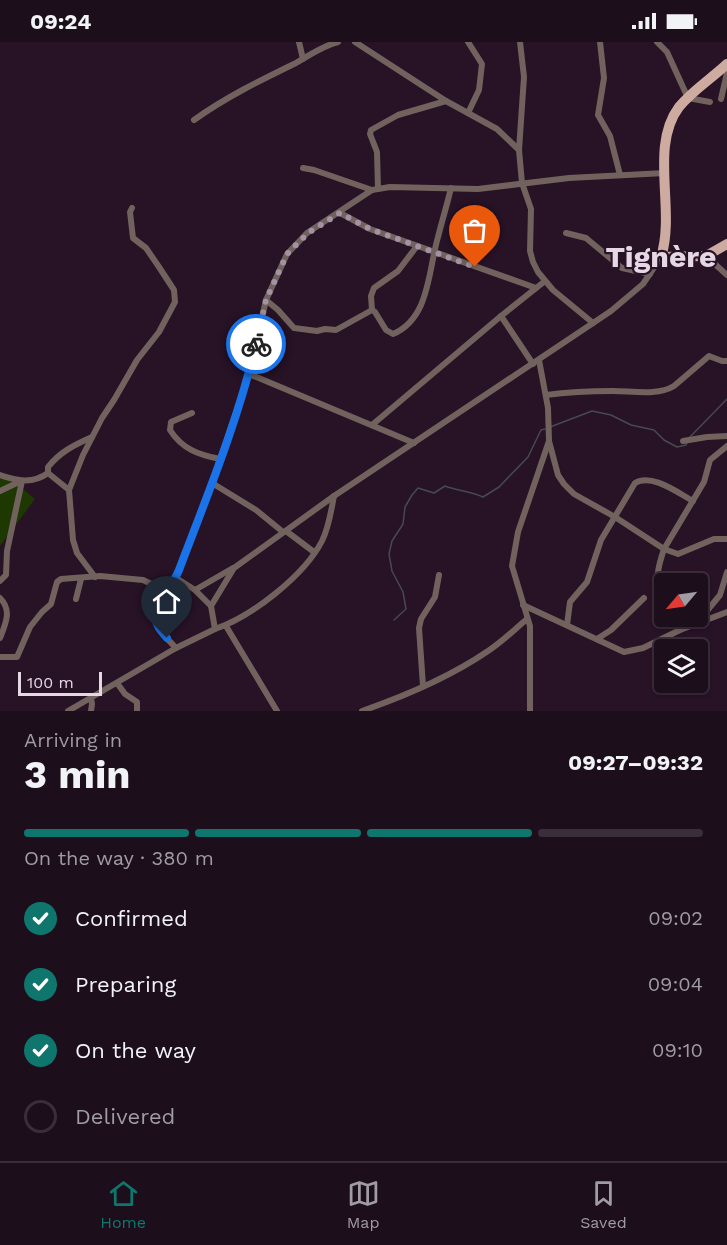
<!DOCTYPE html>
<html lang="en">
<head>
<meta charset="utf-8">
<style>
	body { margin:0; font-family:"Work Sans",sans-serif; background:#251725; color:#f1f3f6; height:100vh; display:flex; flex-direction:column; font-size:22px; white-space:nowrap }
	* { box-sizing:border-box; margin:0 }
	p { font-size:20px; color:#a09ca3 }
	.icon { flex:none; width:33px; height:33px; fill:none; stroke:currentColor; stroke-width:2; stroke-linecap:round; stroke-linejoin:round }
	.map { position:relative; height:669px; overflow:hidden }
	.drawer { display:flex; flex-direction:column; background:#1d0e1c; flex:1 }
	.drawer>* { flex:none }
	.needle { width:39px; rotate:241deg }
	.buttons { position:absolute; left:654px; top:531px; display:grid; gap:12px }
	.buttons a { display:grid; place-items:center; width:54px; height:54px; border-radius:6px; background:#1d0e1c; box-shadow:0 2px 4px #0004,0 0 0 2px #3b2e3b; font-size:30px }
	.scale { position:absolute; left:18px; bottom:15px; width:84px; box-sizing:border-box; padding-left:6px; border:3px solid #e6d7e4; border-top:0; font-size:16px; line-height:21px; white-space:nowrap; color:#e6d7e4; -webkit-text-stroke:4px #271226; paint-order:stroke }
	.pin { position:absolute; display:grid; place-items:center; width:51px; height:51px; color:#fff; margin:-62px -26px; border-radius:50% 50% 50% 0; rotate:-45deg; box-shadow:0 0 6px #0007 }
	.pin .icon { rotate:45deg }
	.courier { position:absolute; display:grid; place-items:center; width:60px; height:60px; margin:-30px; border:4px solid #1a73e8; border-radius:50%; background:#fff; color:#222; box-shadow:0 2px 8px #0007 }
	.summary em { font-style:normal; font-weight:700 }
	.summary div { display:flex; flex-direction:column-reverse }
	.summary { display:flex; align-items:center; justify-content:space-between; height:102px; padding:0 24px }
	h1 { font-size:39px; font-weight:700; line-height:45px }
	.bar { display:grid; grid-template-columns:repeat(4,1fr); gap:9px 6px; align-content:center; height:72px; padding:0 24px }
	.bar i { height:8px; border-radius:4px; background:#3b2e3b }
	.bar .current { background:#0f766e }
	.bar p { grid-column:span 4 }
	ol { padding:0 24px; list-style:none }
	li { display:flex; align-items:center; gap:18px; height:66px }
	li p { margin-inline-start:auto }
	li .icon { padding:6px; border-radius:50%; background:#0f766e; color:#fff; stroke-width:4 }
	li:last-child { color:#a09ca3 }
	li i { width:33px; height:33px; border:3px solid #3b2e3b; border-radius:50% }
	.status { display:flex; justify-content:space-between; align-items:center; height:42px; padding:0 30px; background:#1d0e1c; direction:ltr }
	.status svg { height:16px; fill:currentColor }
	.tab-bar { display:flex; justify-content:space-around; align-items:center; height:84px; border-top:2px solid #3b2e3b; background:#1d0e1c; font-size:16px; color:#a09ca3 }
	.tab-bar a { display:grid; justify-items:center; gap:3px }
	.tab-bar .current { color:#0f766e }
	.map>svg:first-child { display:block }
	.green { fill:#1d3800 }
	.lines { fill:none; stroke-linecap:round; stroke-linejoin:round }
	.stream { stroke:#464a4e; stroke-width:1.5 }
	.street { stroke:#72625e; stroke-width:6 }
	.primary { stroke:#cdaba1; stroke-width:10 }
	.done { stroke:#a392a2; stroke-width:6; stroke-dasharray:0 10.8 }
	.route { stroke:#1a73e8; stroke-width:8 }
	.labels { text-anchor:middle; stroke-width:4.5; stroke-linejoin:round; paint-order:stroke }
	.town-label { font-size:30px; font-weight:bold; fill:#e6d7e4; stroke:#271226 }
</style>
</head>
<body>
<div class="status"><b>09:24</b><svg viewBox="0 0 49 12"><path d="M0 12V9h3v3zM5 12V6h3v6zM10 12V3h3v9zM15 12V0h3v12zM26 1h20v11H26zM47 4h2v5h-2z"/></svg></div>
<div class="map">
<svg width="727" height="669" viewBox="0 0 727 669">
	<rect width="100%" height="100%" fill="#271226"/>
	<polygon class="green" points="5,432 35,457 0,504 0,434"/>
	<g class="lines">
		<g class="stream">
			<polyline points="550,385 592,369 611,373 631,383 654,388 664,398 677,405 686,403 687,400"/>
			<polyline points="689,396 727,357"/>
			<path d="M394,578L406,567L403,550L392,529L389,512L392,499L403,482L405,465L412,453L418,446L434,451L445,444C458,449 470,449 483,455L499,445L528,415L541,388L545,387"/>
		</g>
		<g class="street">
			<polyline points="299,0 303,17"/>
			<polyline points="355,0 446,59 497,87 519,108"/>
			<polyline points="468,0 482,22 479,48 468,71"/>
			<polyline points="520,0 524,35 519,108 522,141 531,167 530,209 533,220 538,230 553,248 593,281"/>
			<polyline points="600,0 604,36 598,73 610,94 620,133"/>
			<polyline points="657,0 667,10 688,56 710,60"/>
			<polyline points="721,57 727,31"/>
			<path d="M194,78C226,55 261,38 296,21C310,13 322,4 338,0"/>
			<polyline points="303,126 314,128 372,148"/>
			<polyline points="378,147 377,110 370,92 371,88 398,73 446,59"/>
			<polyline points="340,171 370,187 536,246"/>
			<polyline points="566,191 586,196 622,226 650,232"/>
			<polyline points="706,214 727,233"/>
			<path d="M266,258L278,268L294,286L317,289L325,287L336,288L372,268L375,270L386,288L393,292C430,276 428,229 438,195C442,179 447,163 451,146"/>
			<polyline points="372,268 371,254 374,246 398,229 417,204"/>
			<polyline points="501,274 533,322"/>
			<polyline points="249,332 414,401"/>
			<path d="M546,353C568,350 590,349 613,349C632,349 658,354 674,344L709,314L722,319H727"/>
			<path d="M192,371L171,380L170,388C182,407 199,413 220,417"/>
			<polyline points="372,383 501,274 545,239"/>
			<path d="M549,399L558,433L564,442L574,452L615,475L664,507C657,528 655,535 664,555"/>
			<polyline points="683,399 707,395 727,394"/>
			<polyline points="727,404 710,418 704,440 664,507 678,512 714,497 727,497"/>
			<polyline points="48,431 69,448 73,498 77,511 95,535"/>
			<path d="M0,433C17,439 33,442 48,431V425C60,410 74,403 92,395"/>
			<polyline points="212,441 256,468 283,490"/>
			<polyline points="69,448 83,413 102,376 114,358 137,318 159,290 175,260 174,248 159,225 146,206 133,196 130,170 132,166"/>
			<polyline points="0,449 21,439"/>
			<polyline points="286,489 314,510"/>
			<polyline points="176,536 195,548 211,564"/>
			<polyline points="0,539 6,533 7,509 22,439"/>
			<polyline points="195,548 233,526"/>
			<path d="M0,556C12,568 6,581 0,596"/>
			<polyline points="76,557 81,537"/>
			<polyline points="523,563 624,610 643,606 680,588 680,579 676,574"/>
			<polyline points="702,580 706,570 720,553 727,530"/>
			<path d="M567,583L570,560L587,540L601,498L635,441C652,431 678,451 693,459"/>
			<polyline points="226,584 277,669"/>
			<path d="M215,587C251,575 304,534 322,499C329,485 331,469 334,454"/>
			<polyline points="680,588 727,570"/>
			<polyline points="597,597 611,588 644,556"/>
			<path d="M176,606C167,596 155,587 156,573L176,536L212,441L249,332L266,258L287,212L307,191L372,148L390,145L478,147L569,136L665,131"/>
			<polyline points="0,615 17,615 30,585 42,570 51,562 57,540 61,537 100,534 143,538 168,550"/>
			<polyline points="117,641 125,652 137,660 137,669"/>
			<polyline points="423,644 419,586 421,577 435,555 439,533"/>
			<polyline points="91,656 92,662 91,669"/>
			<polyline points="68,669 176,606 215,587 211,564 234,526 334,454 611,269 643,242 661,215"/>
			<path d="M362,669C405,654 450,635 488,609C502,600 515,587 527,577"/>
			<polyline points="530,669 530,584 512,524 518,490 549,399 548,366 539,318"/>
		</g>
		<path class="primary" d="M727,22C711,37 693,48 679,65C649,105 676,168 661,215L706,214L727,202"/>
	</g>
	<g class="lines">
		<polyline class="done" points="256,302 266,258 287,212 308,191 340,171 370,187 475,225"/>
		<path class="route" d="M167,596C163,591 156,585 156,577C155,564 174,541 179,528C207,454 238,379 256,302"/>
	</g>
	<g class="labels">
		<g class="town-label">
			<text x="661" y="225">Tignère</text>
		</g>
	</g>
</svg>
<div class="buttons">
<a><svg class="needle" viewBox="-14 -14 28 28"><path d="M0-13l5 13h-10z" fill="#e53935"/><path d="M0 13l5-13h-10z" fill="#a09ca3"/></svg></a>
<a><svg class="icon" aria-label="layers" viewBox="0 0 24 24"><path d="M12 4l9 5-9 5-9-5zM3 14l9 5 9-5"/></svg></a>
</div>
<div class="scale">100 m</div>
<div class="pin" style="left:475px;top:225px;background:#ea580c"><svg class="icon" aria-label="bag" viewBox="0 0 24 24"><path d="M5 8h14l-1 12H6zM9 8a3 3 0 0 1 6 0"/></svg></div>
<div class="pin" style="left:167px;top:596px;background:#1f2937"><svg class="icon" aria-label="home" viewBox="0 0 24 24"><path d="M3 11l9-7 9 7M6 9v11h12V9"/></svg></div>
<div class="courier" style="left:256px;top:302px"><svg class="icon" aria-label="bike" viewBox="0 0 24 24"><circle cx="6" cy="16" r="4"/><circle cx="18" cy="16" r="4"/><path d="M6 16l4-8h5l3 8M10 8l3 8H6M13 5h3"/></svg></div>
</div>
<section class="drawer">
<div class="summary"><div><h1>3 min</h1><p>Arriving in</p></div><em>09:27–09:32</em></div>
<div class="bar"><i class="current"></i><i class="current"></i><i class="current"></i><i></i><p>On the way · 380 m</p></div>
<ol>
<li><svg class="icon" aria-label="check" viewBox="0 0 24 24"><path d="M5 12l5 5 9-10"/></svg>Confirmed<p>09:02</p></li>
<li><svg class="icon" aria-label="check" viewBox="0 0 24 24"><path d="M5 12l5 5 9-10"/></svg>Preparing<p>09:04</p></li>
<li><svg class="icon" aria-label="check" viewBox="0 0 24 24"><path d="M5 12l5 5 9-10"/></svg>On the way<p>09:10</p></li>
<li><i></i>Delivered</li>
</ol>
</section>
<nav class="tab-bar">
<a class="current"><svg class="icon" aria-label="home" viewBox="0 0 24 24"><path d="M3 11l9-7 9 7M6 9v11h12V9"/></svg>Home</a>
<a><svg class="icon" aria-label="map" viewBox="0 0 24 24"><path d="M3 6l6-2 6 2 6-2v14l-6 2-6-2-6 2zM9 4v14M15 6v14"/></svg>Map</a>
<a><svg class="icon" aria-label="saved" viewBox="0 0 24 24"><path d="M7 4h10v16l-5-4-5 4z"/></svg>Saved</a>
</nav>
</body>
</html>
